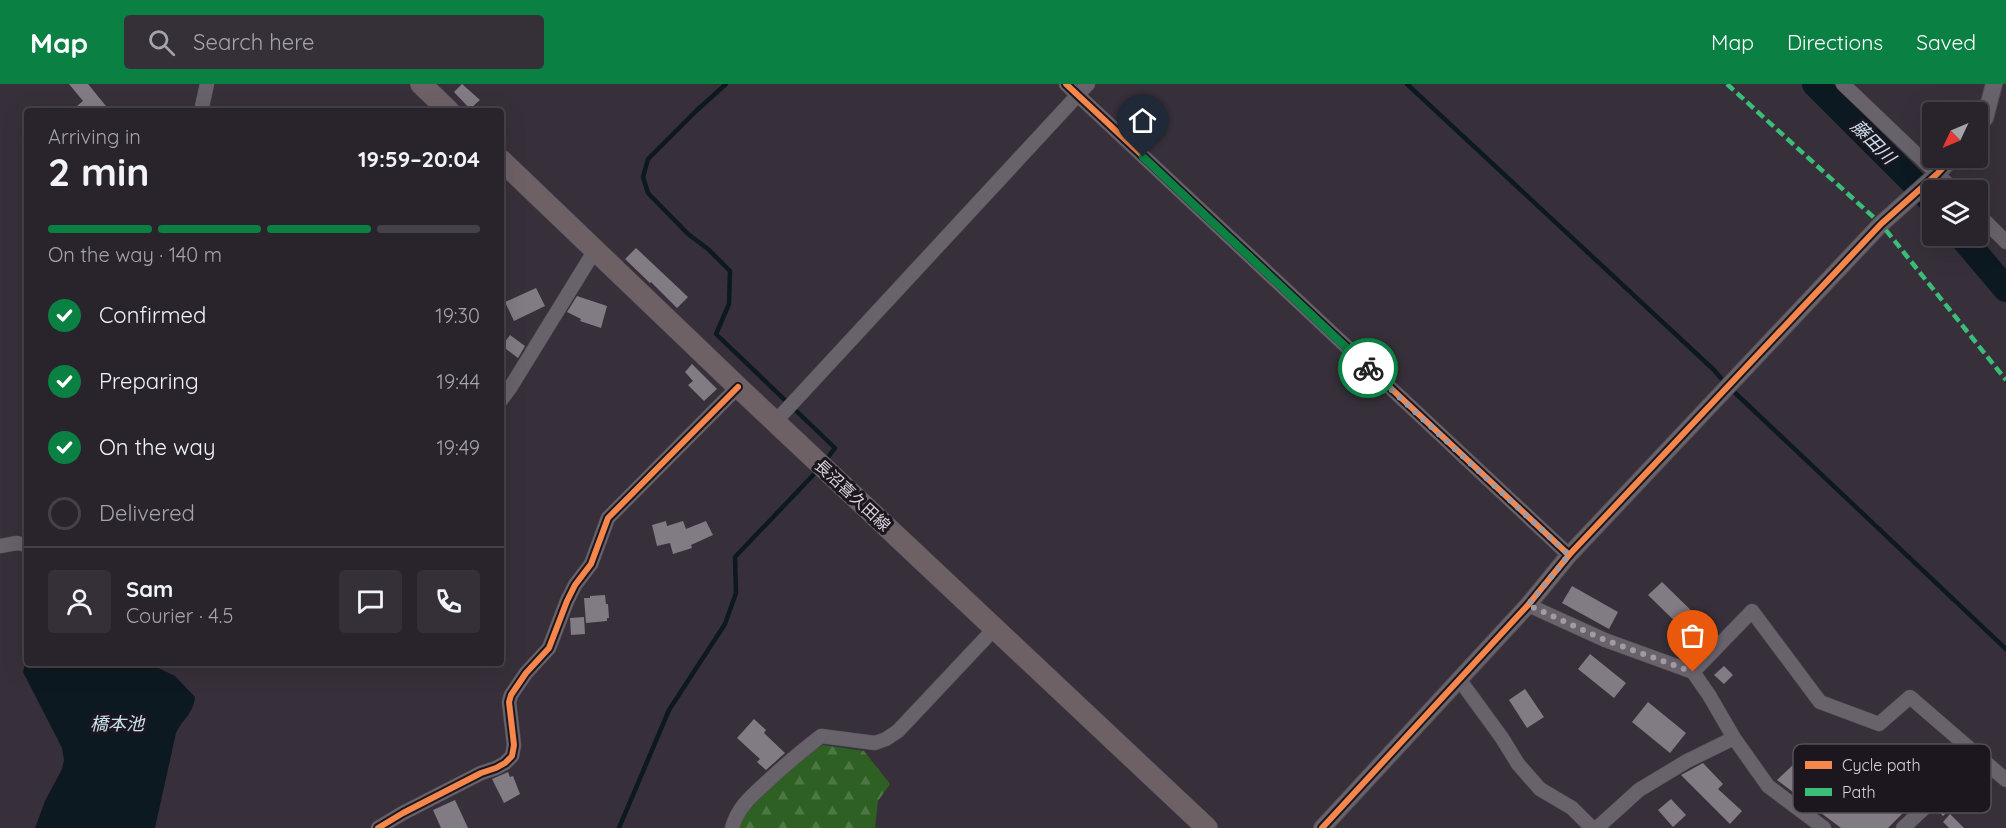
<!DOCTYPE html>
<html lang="en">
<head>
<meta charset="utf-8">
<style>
	body { margin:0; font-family:Quicksand,"Noto Sans JP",sans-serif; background:#353038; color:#f1f3f6; height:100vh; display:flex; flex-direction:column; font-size:22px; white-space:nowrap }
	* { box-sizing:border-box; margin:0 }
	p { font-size:20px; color:#a5a4a9 }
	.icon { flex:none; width:33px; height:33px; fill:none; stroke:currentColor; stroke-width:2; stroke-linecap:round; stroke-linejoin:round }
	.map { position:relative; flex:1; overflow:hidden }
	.side { position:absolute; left:24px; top:24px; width:480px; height:558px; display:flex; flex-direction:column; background:#29242c; border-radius:6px; box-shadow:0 6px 24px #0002,0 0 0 2px #454148 }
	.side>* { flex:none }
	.needle { width:39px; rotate:226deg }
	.controls { position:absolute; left:1922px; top:18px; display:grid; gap:12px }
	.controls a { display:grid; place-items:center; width:66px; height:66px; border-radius:6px; background:#29242c; box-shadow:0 6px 24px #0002,0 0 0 2px #454148; font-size:30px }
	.pin { position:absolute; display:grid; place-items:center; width:51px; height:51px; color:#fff; margin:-62px -26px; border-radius:50% 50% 50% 0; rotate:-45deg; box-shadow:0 0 6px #0007 }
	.pin .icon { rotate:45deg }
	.courier { position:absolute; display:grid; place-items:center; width:60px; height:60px; margin:-30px; border:4px solid #0b8043; border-radius:50%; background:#fff; color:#222; box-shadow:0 2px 8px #0007 }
	.summary em { font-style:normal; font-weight:700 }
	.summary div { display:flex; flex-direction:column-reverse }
	.summary { display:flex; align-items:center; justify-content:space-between; height:102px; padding:0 24px }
	h1 { font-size:39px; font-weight:700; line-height:45px }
	.bar { display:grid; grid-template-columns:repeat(4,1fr); gap:9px 6px; align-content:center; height:72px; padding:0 24px }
	.bar i { height:8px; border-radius:4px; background:#454148 }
	.bar .current { background:#0b8043 }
	.bar p { grid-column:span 4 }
	.line { display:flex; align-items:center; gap:15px; padding:0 24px; border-top:2px solid #454148 }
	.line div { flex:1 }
	.round { display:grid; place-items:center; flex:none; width:63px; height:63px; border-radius:6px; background:#353038 }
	ol { padding:0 24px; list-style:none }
	li { display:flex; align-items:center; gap:18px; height:66px }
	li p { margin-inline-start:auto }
	li .icon { padding:6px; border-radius:50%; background:#0b8043; color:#fff; stroke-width:4 }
	li:last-child { color:#a5a4a9 }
	li i { width:33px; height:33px; border:3px solid #454148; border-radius:50% }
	header { display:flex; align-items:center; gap:36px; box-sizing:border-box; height:84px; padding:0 30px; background:#0b8043; color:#fff }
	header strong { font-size:28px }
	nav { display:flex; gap:33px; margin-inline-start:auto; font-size:21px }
	.search { width:420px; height:54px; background:#353038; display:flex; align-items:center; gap:15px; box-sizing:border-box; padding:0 21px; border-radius:6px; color:#a5a4a9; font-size:22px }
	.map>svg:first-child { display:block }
	.forest { fill:url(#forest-firs) }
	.water { fill:#0d1921 }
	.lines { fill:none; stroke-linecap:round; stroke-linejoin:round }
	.stream { stroke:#0d1921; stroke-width:4.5 }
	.river { stroke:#0d1921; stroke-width:26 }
	.building { fill:#817b84 }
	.minor-casing { stroke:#534e56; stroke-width:15 }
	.tertiary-casing { stroke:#534e56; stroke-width:18 }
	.primary-casing { stroke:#534e56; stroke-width:22 }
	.minor { stroke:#68626a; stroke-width:14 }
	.tertiary { stroke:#68626a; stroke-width:16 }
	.primary { stroke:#6d6166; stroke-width:21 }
	.quiet { stroke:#3abd76; stroke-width:4.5; stroke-dasharray:9 4.5; stroke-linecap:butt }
	.cycleway-casing { stroke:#1c171f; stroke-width:10 }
	.cycleway { stroke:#f5874c; stroke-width:6 }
	.done { stroke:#a19aa5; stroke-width:6; stroke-dasharray:0 10.8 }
	.route { stroke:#0b8043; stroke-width:8 }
	.labels { text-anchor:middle; stroke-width:6; stroke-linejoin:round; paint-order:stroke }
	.street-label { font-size:16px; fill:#dad3de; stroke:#1c171f }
	.water-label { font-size:18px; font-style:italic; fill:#cbe2f0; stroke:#1c171f }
	.key { fill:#1c171f; stroke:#554f58; stroke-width:1.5 }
	.key-label { font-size:16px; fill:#dad3de }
</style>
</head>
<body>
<header>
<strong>Map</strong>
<div class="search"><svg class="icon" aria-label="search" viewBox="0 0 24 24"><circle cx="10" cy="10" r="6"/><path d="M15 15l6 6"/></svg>Search here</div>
<nav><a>Map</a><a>Directions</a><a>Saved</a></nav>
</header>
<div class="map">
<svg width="2006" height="744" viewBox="0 0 2006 744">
	<defs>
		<pattern id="forest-firs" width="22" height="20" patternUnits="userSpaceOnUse" patternTransform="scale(1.5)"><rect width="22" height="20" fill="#2e6023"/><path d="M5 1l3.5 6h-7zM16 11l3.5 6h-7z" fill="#4c7642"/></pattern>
	</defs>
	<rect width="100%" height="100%" fill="#37303a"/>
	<polygon class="forest" points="823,661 864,667 890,700 878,717 875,744 738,744 742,732 781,684"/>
	<path class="water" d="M27,572V579H148L175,592L195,613C193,631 183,634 176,649L155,744H35L45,717L62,685L64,676L62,664L23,588Z"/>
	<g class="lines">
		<g class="stream">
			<polyline points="726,0 696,27 648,75 643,93 648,109 688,150 708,165 730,187 729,220 716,250 835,364 825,377"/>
			<polyline points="1407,0 1714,286 1725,299"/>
			<polyline points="1731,305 2006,565"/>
			<polyline points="619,744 669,626 725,540 736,509 735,473 818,386"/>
		</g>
		<g class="river">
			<polyline points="1815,0 1932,117"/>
			<polyline points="1961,152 2006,205"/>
		</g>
	</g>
	<g class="building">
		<polygon points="69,0 88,0 110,27 71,27 83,17"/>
		<polygon points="462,0 480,16 470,25 454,8"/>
		<polygon points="636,164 688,213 677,224 651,198 650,199 625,175"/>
		<polygon points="536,204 545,222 514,237 505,218"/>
		<polygon points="577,212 607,222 601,244 580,237 581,235 567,228"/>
		<polygon points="510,251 525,262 518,274 502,262"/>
		<polygon points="692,280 717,305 704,317 688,301 693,297 685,288"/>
		<polygon points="666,437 667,442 683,437 686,445 706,437 713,451 691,461 692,464 673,470 670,459 657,462 652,441"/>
		<polygon points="1662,498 1703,538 1690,552 1648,511"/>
		<polygon points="1572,502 1618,528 1609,545 1562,519"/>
		<polygon points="605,511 606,520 608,520 609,534 607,534 607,537 586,539 584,514 590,514 590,512"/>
		<polygon points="584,533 585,550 571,551 570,534"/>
		<polygon points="1590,570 1626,599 1614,614 1578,585"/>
		<polygon points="1724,582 1733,591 1724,600 1714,591"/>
		<polygon points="1525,605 1544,633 1527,644 1509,616"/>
		<polygon points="1648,618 1686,649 1670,669 1632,638"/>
		<polygon points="754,635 766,646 764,649 785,669 766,686 757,678 760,675 737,654"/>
		<polygon points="1703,679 1723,700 1718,705 1742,727 1730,740 1681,691"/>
		<polygon points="1794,680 1810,696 1807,698 1847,727 1864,708 1853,697 1866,685 1906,726 1888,744 1841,744 1777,696"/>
		<polygon points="508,688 510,693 513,692 520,710 504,719 492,695"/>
		<polygon points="1671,715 1686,731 1673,743 1658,726"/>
		<polygon points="455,716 468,744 441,744 433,726"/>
		<polygon points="1946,716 1953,722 1943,732 1936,725"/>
		<polygon points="1950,730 1964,744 1949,744 1943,738"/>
	</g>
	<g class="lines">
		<g class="minor-casing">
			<g id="minor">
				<polyline points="1066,0 1569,471"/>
				<polyline points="1843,0 1954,106"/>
				<polyline points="201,27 207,0"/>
				<polyline points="1977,129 2006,158"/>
				<polyline points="501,316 510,304 595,166"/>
				<polyline points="775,338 1088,0"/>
				<polyline points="0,462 17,459 27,461"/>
				<polyline points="1528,521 1605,556 1693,588 1709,611 1734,654 1768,702 1824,744"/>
				<polyline points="1693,588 1752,527 1820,618 1879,640 1910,613 2006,696"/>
				<polyline points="1459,595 1502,654 1518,680 1540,705 1572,724 1592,744"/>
				<polyline points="378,744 403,729 481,689 496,684 505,679 512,672 514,661 509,618 511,611 526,589 549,564 567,517 575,501 591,480 608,434 738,303"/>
				<path d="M732,744C738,722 753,711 769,696C786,680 803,666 821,652L875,659L886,655L898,647L994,545"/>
				<polyline points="1597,744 1639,706 1687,677 1734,654"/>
				<polyline points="1903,744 1979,673"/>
			</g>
		</g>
		<g class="tertiary-casing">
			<g id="tertiary">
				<polyline points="1977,44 1985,34 1994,0"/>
				<polyline points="1322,744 1528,521 1569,471 1881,140 1937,90 1952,74"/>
			</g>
		</g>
		<g class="primary-casing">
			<g id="primary">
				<polyline points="421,0 449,27"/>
				<polyline points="501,76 738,303 1207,744"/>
			</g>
		</g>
		<use href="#minor" class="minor"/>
		<use href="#tertiary" class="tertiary"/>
		<use href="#primary" class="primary"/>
		<polyline class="quiet" points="1727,0 1881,140 2006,296"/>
		<g class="cycleway-casing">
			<g id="cycleway">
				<polyline points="1066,0 1569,471"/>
				<polyline points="378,744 403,729 481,689 496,684 505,679 512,672 514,661 509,618 511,611 526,589 549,564 567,517 575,501 591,480 608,434 738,303"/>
				<polyline points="1322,744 1528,521 1569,471 1881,140 1937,90 1952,74"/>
			</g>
		</g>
		<use href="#cycleway" class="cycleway"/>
	</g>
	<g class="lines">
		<polyline class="done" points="1368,284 1569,471 1528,521 1605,556 1693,588"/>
		<polyline class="route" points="1143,73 1368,284"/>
	</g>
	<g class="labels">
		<g class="street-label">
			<text transform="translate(853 411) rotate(43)" y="6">長沼喜久田線</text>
		</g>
		<g class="water-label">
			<text transform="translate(1873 58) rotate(45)" y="6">藤田川</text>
			<text x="117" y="646">橋本池</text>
		</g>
	</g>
	<rect x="1793" y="660" width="198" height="69" rx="9" class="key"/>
	<rect x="1805" y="677" width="27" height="8" fill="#f5874c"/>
	<rect x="1805" y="704" width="27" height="8" fill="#3abd76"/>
	<g class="key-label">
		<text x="1842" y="687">Cycle path</text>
		<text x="1842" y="714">Path</text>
	</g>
</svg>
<div class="controls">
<a><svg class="needle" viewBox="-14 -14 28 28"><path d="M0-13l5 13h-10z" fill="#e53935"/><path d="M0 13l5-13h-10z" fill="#a5a4a9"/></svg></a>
<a><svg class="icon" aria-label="layers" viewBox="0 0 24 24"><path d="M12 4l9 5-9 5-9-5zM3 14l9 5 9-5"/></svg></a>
</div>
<div class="pin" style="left:1693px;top:588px;background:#ea580c"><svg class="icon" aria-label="bag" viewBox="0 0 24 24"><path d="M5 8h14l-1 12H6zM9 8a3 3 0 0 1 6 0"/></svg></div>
<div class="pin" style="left:1143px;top:73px;background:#1f2937"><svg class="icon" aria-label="home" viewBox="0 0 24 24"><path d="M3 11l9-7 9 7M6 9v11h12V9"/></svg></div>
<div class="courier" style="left:1368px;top:284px"><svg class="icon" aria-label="bike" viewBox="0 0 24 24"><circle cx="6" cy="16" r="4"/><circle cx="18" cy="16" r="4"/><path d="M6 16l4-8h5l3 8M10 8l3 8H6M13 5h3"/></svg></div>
<section class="side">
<div class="summary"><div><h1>2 min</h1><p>Arriving in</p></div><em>19:59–20:04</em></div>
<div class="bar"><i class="current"></i><i class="current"></i><i class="current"></i><i></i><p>On the way · 140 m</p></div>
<ol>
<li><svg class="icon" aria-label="check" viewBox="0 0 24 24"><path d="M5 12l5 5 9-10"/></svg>Confirmed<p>19:30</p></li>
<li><svg class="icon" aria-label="check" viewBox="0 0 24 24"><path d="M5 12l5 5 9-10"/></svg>Preparing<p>19:44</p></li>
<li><svg class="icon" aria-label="check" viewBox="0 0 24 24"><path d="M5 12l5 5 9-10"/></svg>On the way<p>19:49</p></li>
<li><i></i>Delivered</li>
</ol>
<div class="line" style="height:108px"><a class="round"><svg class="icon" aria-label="person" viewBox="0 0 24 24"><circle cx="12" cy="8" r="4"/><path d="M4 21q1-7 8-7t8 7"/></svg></a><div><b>Sam</b><p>Courier · 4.5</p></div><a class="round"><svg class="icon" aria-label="chat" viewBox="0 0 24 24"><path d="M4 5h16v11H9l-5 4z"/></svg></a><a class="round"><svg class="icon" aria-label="phone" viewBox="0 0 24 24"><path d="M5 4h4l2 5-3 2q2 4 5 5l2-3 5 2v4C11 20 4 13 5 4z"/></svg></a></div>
</section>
</div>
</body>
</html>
